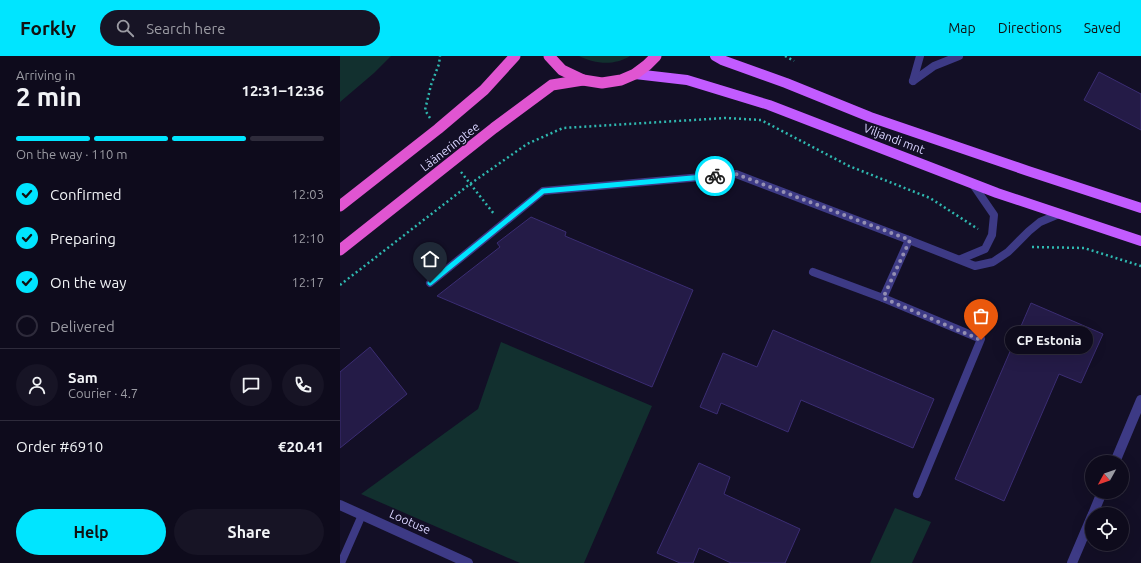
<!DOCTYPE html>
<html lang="en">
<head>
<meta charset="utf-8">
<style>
	body { margin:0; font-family:Ubuntu,sans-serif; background:#171425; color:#f1f3f6; height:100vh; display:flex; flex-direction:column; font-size:15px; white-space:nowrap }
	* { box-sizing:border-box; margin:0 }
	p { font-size:13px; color:#9b9ba3 }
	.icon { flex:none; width:22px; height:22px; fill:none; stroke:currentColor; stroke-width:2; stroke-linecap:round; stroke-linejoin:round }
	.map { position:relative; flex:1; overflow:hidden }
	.side { display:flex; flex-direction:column; background:#0e0b1c; width:340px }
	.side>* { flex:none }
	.needle { width:26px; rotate:230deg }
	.controls { position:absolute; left:745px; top:399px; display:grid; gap:8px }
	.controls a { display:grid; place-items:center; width:44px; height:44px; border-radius:50%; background:#0e0b1c; box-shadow:0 4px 16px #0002,0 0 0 1px #2e2b3b; font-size:20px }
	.pin { position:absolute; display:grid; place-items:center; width:34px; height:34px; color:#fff; margin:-41px -17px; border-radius:50% 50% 50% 0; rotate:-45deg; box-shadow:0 0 4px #0007 }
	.pin .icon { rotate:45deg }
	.courier { position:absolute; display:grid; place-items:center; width:40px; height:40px; margin:-20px; border:3px solid #00e5ff; border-radius:50%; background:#fff; color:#222; box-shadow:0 1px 5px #0007 }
	.bubble { position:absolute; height:28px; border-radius:14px; background:#0e0b1c; box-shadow:0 4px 16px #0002,0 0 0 1px #2e2b3b; font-size:13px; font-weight:700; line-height:28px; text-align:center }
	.summary em { font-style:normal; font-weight:700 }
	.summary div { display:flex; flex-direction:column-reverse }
	.summary { display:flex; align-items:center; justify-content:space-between; height:68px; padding:0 16px }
	h1 { font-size:26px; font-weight:700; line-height:30px }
	.bar { display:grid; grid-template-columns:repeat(4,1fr); gap:6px 4px; align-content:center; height:48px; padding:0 16px }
	.bar i { height:5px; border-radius:3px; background:#2e2b3b }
	.bar .active { background:#00e5ff }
	.bar p { grid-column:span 4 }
	.line { display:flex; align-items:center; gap:10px; padding:0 16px; border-top:1px solid #2e2b3b }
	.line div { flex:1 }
	.round { display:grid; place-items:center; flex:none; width:42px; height:42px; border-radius:21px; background:#171425 }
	ol { padding:0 16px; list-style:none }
	li { display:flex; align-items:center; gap:12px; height:44px }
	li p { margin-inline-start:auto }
	li .icon { padding:4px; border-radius:50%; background:#00e5ff; color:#111; stroke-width:4 }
	li:last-child { color:#9b9ba3 }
	li i { width:22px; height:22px; border:2px solid #2e2b3b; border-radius:50% }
	.button { display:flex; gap:8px; margin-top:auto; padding:8px 16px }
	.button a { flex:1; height:46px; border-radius:24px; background:#00e5ff; color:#111; font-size:16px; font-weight:700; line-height:46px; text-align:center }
	.button a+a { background:#171425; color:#f1f3f6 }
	header { display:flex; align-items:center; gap:24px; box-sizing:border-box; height:56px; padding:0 20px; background:#00e5ff; color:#111 }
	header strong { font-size:19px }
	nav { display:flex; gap:22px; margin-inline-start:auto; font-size:14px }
	.search { width:280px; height:36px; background:#171425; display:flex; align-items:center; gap:10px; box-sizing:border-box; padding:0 14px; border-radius:22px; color:#9b9ba3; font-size:15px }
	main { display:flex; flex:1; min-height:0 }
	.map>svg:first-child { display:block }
	.green { fill:#12302f }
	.building { fill:#241b47; stroke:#3b2d73 }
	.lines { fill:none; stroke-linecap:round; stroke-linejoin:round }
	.path { stroke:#2fb8b0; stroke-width:2.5; stroke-dasharray:2 3; stroke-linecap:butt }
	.service { stroke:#3d3a85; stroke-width:8 }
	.minor { stroke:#3d3a85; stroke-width:10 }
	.primary { stroke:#c25bff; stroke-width:10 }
	.trunk { stroke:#e055d1; stroke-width:11 }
	.done { stroke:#948fb3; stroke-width:4; stroke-dasharray:0 7.2 }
	.route { stroke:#00e5ff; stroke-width:5 }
	.labels { text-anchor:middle; stroke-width:3; stroke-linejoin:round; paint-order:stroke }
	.street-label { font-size:12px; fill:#d9d4ff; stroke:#130f26 }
</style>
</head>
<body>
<header>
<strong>Forkly</strong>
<div class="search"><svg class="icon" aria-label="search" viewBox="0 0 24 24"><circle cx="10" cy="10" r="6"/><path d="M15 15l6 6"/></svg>Search here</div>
<nav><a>Map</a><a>Directions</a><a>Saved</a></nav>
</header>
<main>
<section class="side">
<div class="summary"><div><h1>2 min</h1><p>Arriving in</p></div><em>12:31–12:36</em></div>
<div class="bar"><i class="active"></i><i class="active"></i><i class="active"></i><i></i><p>On the way · 110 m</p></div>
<ol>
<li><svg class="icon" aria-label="check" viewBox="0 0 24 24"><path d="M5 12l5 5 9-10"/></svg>Confirmed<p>12:03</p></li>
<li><svg class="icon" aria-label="check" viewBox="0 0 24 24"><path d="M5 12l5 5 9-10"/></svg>Preparing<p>12:10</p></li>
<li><svg class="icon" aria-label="check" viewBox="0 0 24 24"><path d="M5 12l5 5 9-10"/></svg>On the way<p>12:17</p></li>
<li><i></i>Delivered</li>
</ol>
<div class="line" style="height:72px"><a class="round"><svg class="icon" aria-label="person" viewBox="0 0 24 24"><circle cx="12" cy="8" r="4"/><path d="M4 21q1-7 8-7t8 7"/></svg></a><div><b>Sam</b><p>Courier · 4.7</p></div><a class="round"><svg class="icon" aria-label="chat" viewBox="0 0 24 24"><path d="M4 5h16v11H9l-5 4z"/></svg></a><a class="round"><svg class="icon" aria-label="phone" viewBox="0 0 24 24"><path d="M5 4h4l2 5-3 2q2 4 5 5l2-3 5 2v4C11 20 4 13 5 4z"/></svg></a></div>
<div class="line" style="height:52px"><div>Order #6910</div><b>€20.41</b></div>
<div class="button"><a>Help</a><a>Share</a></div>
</section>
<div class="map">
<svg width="801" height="507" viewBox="0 0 801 507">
	<rect width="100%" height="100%" fill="#130f26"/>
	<g class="green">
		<polygon points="0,0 51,0 34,17 0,46"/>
		<path d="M239,0H290C274,10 255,8 239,0Z"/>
		<polygon points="161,286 312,350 244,507 180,507 21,438 138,353"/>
		<polygon points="555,452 591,466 572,507 530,507"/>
	</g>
	<g class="building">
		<polygon points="759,16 801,38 801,74 744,44"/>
		<polygon points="191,161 226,176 225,180 353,234 312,331 97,240 160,191 157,187"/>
		<polygon points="691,247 763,278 741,327 719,318 664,445 615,423"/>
		<polygon points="433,274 594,343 573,392 461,344 448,376 381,347 377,358 360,351 383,297 417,311"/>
		<polygon points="30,291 67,338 0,392 0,316"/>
		<polygon points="359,407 390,421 384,438 460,473 445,507 391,507 359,492 353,507 340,507 317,497"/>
	</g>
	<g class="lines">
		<g class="path">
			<polyline points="445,0 454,5"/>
			<polyline points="90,62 85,54 91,29 99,8 100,0"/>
			<polyline points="121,116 154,158"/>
			<polyline points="692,191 744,192 801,210"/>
			<polyline points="0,229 130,128 187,88 223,72 386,62 421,64 509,110 590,142 638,173"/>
		</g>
		<g class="service">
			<polyline points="573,25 594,10 619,0"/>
			<polyline points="573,25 580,0"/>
			<polyline points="569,184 543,242 641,283 577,438"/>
			<polyline points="621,203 645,193 652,179 654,159 632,127"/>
			<polyline points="473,216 543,242"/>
			<polyline points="90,227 203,135 396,118 569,184 635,210 653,206 668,196 689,175 700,166 719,158"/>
			<polyline points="1,507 22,459"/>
		</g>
		<g class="minor">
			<polyline points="775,406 801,344"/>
			<polyline points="0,449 128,507"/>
			<polyline points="753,458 762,436"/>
			<polyline points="732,507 752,460"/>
		</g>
		<g class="primary">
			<polyline points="375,0 382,4 446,27 530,61 688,115 801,152"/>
			<polyline points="295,18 347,24 429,49 657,137 801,185"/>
		</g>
		<g class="trunk">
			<polyline points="209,0 222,14 243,24"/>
			<polyline points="0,150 98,73 144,34 175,0"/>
			<polyline points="0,194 154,72 212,29 243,24 262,27 281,24 295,18 307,9 316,0"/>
		</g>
	</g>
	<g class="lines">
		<polyline class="done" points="375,120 396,118 570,184 543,242 641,284"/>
		<polyline class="route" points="90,227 203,135 375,120"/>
	</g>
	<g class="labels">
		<g class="street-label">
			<text transform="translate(554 83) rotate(21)" y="4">Viljandi mnt</text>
			<text transform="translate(110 91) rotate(-38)" y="4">Lääneringtee</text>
			<text transform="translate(70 466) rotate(24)" y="4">Lootuse</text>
		</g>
	</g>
</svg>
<div class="controls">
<a><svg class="needle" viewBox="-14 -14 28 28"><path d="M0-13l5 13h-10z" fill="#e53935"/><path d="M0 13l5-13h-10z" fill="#9b9ba3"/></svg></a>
<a><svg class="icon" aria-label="locate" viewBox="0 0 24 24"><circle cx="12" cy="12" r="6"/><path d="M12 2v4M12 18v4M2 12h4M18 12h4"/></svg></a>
</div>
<div class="pin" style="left:641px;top:284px;background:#ea580c"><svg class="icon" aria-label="bag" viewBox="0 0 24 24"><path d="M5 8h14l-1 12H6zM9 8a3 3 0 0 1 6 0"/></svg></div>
<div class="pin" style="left:90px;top:227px;background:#1f2937"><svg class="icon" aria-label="home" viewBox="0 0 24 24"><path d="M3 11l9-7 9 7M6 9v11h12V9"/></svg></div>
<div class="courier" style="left:375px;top:120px"><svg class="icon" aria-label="bike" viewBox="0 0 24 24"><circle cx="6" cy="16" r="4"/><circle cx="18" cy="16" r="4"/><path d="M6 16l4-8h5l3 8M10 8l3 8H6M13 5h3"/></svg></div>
<div class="bubble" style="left:665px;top:270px;width:88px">CP Estonia</div>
</div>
</main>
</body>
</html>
